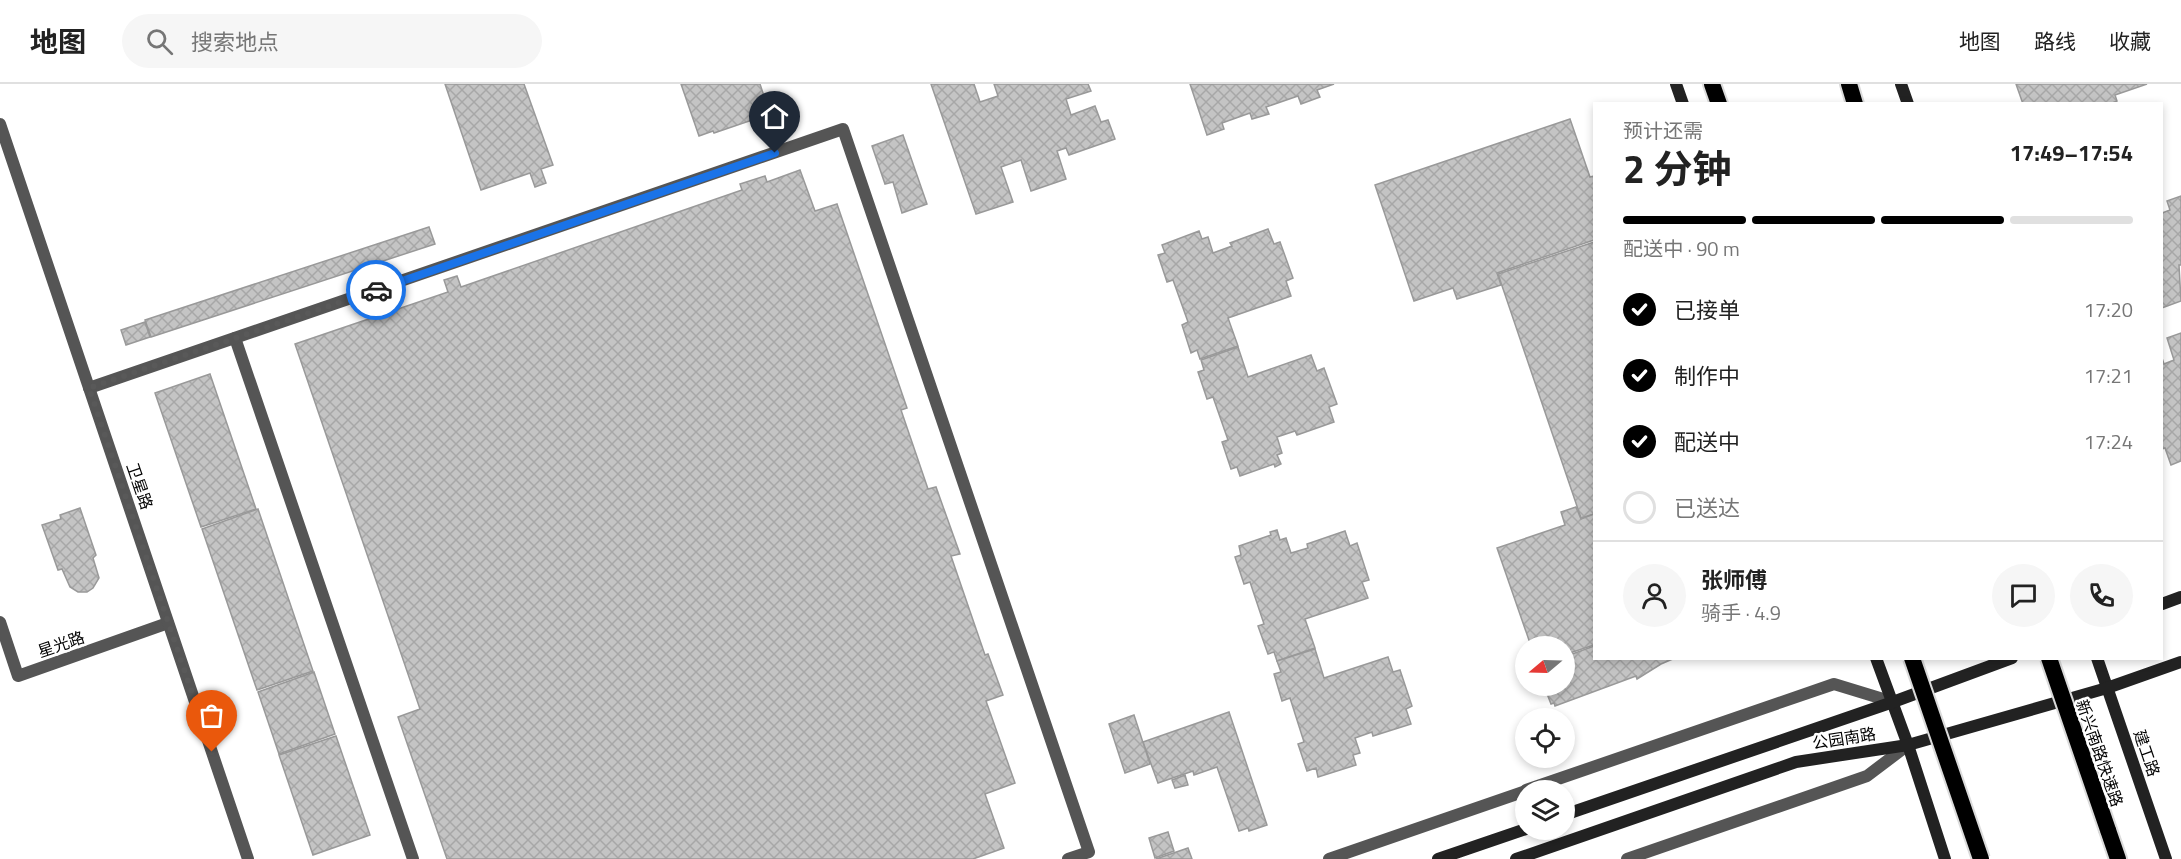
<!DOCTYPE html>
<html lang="zh">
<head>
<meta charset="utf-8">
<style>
	body { margin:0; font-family:"Titillium Web","Noto Sans SC",sans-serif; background:#f6f6f6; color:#222; height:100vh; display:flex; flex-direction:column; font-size:22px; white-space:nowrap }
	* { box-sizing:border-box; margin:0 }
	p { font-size:20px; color:#767676 }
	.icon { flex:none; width:33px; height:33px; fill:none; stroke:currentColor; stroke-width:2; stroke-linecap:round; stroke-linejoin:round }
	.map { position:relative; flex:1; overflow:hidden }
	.side { position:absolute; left:1593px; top:18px; width:570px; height:558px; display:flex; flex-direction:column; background:#fff; border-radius:0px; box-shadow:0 3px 9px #0003 }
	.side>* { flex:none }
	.needle { width:39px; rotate:251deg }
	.fabs { position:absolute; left:1515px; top:552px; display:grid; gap:12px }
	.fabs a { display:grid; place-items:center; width:60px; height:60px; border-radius:50%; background:#fff; box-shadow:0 3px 9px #0003; font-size:30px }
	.pin { position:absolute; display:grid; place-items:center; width:51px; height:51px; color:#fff; margin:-62px -26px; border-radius:50% 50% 50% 0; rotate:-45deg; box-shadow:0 0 6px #0007 }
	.pin .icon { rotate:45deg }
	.courier { position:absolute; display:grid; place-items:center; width:60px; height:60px; margin:-30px; border:4px solid #1a73e8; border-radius:50%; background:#fff; color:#222; box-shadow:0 2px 8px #0007 }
	.summary em { font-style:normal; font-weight:700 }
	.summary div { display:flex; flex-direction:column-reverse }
	.summary { display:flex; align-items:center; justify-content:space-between; height:102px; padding:0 30px }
	h1 { font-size:39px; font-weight:700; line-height:45px }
	.bar { display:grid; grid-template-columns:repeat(4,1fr); gap:9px 6px; align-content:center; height:72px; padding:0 30px }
	.bar i { height:8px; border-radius:4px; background:#e0e0e0 }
	.bar .current { background:#000 }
	.bar p { grid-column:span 4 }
	.line { display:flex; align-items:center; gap:15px; padding:0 30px; border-top:2px solid #e0e0e0 }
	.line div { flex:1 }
	.round { display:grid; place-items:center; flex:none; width:63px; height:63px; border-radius:32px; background:#f6f6f6 }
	ol { padding:0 30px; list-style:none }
	li { display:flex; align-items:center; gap:18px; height:66px }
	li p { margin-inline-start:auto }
	li .icon { padding:6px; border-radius:50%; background:#000; color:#fff; stroke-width:4 }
	li:last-child { color:#767676 }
	li i { width:33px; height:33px; border:3px solid #e0e0e0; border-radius:50% }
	header { display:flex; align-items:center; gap:36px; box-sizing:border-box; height:84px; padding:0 30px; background:#fff; border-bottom:2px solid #e0e0e0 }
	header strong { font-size:28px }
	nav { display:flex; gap:33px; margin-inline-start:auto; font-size:21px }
	.search { width:420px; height:54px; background:#f6f6f6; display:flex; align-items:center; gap:15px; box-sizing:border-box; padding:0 21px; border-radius:33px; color:#767676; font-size:22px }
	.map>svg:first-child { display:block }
	.building { fill:url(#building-cross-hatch); stroke:#999; stroke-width:1.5 }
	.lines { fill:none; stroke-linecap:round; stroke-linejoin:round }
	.trunk-casing { stroke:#dbdbdb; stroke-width:20 }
	.minor { stroke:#555; stroke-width:12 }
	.tertiary { stroke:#555; stroke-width:12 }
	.secondary { stroke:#222; stroke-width:12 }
	.trunk { stroke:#000; stroke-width:16 }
	.trunk-bridge-casing { stroke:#dbdbdb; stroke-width:20; stroke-linecap:butt }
	.trunk-bridge { stroke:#000; stroke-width:16 }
	.done { stroke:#595959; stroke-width:6; stroke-dasharray:0 10.8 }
	.route { stroke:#1a73e8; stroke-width:8 }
	.labels { text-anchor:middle; stroke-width:5; stroke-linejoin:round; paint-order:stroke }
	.street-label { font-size:16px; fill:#000; stroke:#fff }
</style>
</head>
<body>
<header>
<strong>地图</strong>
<div class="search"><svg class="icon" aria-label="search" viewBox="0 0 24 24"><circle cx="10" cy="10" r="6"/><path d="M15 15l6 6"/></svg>搜索地点</div>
<nav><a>地图</a><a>路线</a><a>收藏</a></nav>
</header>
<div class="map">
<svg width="2181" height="775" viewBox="0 0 2181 775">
	<defs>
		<pattern id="building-cross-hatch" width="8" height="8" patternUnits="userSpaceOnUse" patternTransform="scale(1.5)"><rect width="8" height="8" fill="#c4c4c4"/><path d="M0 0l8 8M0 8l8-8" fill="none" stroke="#a7a7a7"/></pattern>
	</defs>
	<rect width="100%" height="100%" fill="#fff"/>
	<g class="building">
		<polygon points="445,0 524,0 553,81 541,85 546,99 535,103 530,89 481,106"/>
		<polygon points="681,0 760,0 770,30 714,49 713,47 699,52"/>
		<polygon points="931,0 974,0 980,18 998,12 994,0 1088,0 1091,7 1066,15 1071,31 1095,22 1101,38 1108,36 1115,55 1069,71 1066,64 1057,67 1066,95 1031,107 1021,76 1001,83 1013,118 976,130"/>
		<polygon points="1190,0 1334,0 1317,6 1320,13 1301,20 1298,12 1266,23 1269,30 1252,35 1250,29 1222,39 1224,45 1207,51"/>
		<polygon points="2016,0 2147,0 2115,11 2117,17 2110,20 2023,20"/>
		<polygon points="1570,35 1590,93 1594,92 1594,156 1497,189 1501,201 1457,215 1453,204 1414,217 1375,101"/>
		<polygon points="903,51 927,120 902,129 893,98 885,100 872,62"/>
		<polygon points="800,86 815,127 837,120 907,324 901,326 928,405 936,403 960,470 951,472 985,571 988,570 1003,611 986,617 1015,699 985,710 1004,764 973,775 447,775 398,633 420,625 295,260 448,208 444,196 457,192 461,203 742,106 740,100 765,92 767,98"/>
		<polygon points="2181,112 2181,181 2179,181 2181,217 2162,224 2162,129 2170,126 2167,117"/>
		<polygon points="429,143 435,160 151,253 145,236"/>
		<polygon points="1268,145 1274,160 1280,158 1293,194 1286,197 1291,212 1228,234 1238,262 1200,275 1197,266 1191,269 1182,241 1188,238 1173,196 1167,198 1158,171 1165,169 1162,161 1199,147 1202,155 1208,153 1213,169 1232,162 1230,159"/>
		<polygon points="1594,158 1594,430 1581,434 1498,190"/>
		<polygon points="145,238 150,253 126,261 121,246"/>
		<polygon points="2181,249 2181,377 2171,381 2165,364 2162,365 2162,274 2164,280 2174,276 2167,254"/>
		<polygon points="1238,263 1248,293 1311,271 1317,287 1324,284 1337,320 1329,323 1334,338 1297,351 1295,347 1277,353 1282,369 1277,371 1281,380 1275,383 1274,380 1240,392 1237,383 1231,385 1222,358 1228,356 1213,313 1207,315 1198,288 1204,286 1201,276"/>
		<polygon points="210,290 256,425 201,443 155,309"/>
		<polygon points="1576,423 1581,435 1594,430 1594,561 1564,571 1564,562 1531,562 1497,464 1565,441 1561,428"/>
		<polygon points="80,424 96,471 93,474 99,494 93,504 87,508 78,508 70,503 62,485 58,486 42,441 61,435 60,431"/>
		<polygon points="258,425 313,587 257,606 202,445"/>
		<polygon points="1277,446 1280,456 1286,454 1291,469 1308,464 1307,460 1345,447 1350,462 1357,459 1369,496 1362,498 1368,514 1305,535 1315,564 1277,577 1274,568 1268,570 1258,542 1264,540 1250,498 1244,500 1235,473 1241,471 1239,462 1271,451 1270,448"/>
		<polygon points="1594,562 1594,574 1675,574 1661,580 1637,595 1636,592 1555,622 1554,619 1551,620 1544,602 1564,602 1564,573"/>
		<polygon points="1315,565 1324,594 1388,573 1393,588 1400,586 1412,622 1406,625 1411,640 1373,652 1372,648 1355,654 1360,669 1353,671 1356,681 1318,693 1316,684 1307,687 1298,660 1304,658 1290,614 1282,617 1274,590 1281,588 1277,577"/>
		<polygon points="314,588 335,650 279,670 258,608"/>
		<polygon points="1229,628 1267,741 1249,747 1248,744 1239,747 1217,683 1194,691 1193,687 1158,699 1143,658"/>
		<polygon points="1134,631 1150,680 1125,689 1109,640"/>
		<polygon points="336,652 370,751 313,771 279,671"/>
		<polygon points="1185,691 1188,701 1175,704 1172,696"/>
		<polygon points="1168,748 1174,767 1155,774 1149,754"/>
		<polygon points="1188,764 1192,775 1156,775"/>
	</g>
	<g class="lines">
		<g class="trunk-casing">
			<g id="trunk">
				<polyline points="1712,0 1719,20"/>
				<polyline points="1849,0 1855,20"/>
				<polyline points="2108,746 2118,775"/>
			</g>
		</g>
		<g class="minor">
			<polyline points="235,254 413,775"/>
			<polyline points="89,304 843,45 1089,768 1068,775"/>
			<polyline points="0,538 18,592 168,539"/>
			<polyline points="1526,706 1834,600 1893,618"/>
			<polyline points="1329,775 1526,707"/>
			<polyline points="1627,775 1867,692 1908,661"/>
		</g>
		<polyline class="tertiary" points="0,40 248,775"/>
		<g class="secondary">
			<polyline points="1676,0 1683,20"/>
			<polyline points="1901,0 1908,20"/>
			<polyline points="2162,520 2181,513"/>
			<polyline points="1876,574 1908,661 1945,775"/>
			<polyline points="2097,574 2166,775"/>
			<polyline points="1564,731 1893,618 2012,574"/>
			<polyline points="1438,775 1526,745"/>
			<polyline points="1516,775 1796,678 1908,661 2107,604 2181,578"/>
		</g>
		<use href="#trunk" class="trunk"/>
		<g class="trunk-bridge-casing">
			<g id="trunk-bridge">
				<polyline points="1912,574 1981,775"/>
				<polyline points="2049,574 2108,746"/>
			</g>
		</g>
		<use href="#trunk-bridge" class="trunk-bridge"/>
	</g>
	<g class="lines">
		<polyline class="done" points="212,668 89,304 376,206"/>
		<polyline class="route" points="376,206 775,69"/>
	</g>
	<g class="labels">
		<g class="street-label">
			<text transform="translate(140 402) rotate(71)" y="6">卫星路</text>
			<text transform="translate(61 560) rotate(-19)" y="6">星光路</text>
			<text transform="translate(1844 654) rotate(-9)" y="6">公园南路</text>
			<text transform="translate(2100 669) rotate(71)" y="6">新兴南路快速路</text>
			<text transform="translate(2147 669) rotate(71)" y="6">建工路</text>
		</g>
	</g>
</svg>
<div class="fabs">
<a><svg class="needle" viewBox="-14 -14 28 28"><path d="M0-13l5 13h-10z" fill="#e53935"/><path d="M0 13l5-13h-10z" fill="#767676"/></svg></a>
<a><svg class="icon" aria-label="locate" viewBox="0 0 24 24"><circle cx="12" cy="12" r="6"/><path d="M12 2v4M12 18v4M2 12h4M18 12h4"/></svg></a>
<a><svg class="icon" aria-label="layers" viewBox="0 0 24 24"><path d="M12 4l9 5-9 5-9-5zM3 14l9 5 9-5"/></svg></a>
</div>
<div class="pin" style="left:212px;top:668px;background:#ea580c"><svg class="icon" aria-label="bag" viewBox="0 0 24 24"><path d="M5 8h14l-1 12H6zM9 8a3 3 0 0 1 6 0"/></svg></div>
<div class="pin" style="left:775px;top:69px;background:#1f2937"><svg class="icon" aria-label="home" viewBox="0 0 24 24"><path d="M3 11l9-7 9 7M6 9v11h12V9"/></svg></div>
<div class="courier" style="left:376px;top:206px"><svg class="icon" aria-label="car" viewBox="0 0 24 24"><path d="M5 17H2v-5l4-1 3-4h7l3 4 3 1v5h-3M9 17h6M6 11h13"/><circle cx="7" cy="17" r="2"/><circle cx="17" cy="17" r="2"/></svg></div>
<section class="side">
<div class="summary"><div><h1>2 分钟</h1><p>预计还需</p></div><em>17:49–17:54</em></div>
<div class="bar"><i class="current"></i><i class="current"></i><i class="current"></i><i></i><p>配送中 · 90 m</p></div>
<ol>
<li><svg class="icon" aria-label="check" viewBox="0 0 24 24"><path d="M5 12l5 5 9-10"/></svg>已接单<p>17:20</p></li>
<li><svg class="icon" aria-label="check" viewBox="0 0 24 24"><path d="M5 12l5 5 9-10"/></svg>制作中<p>17:21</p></li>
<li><svg class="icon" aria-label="check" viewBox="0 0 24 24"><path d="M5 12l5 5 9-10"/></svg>配送中<p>17:24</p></li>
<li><i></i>已送达</li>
</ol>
<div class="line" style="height:108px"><a class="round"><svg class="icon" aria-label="person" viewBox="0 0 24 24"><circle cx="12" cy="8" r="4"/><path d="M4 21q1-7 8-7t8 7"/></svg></a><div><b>张师傅</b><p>骑手 · 4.9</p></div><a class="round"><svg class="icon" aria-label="chat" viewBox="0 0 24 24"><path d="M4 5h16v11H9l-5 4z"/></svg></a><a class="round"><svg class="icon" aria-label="phone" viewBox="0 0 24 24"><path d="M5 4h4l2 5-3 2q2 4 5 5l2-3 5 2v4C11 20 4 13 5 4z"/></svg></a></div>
</section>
</div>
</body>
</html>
